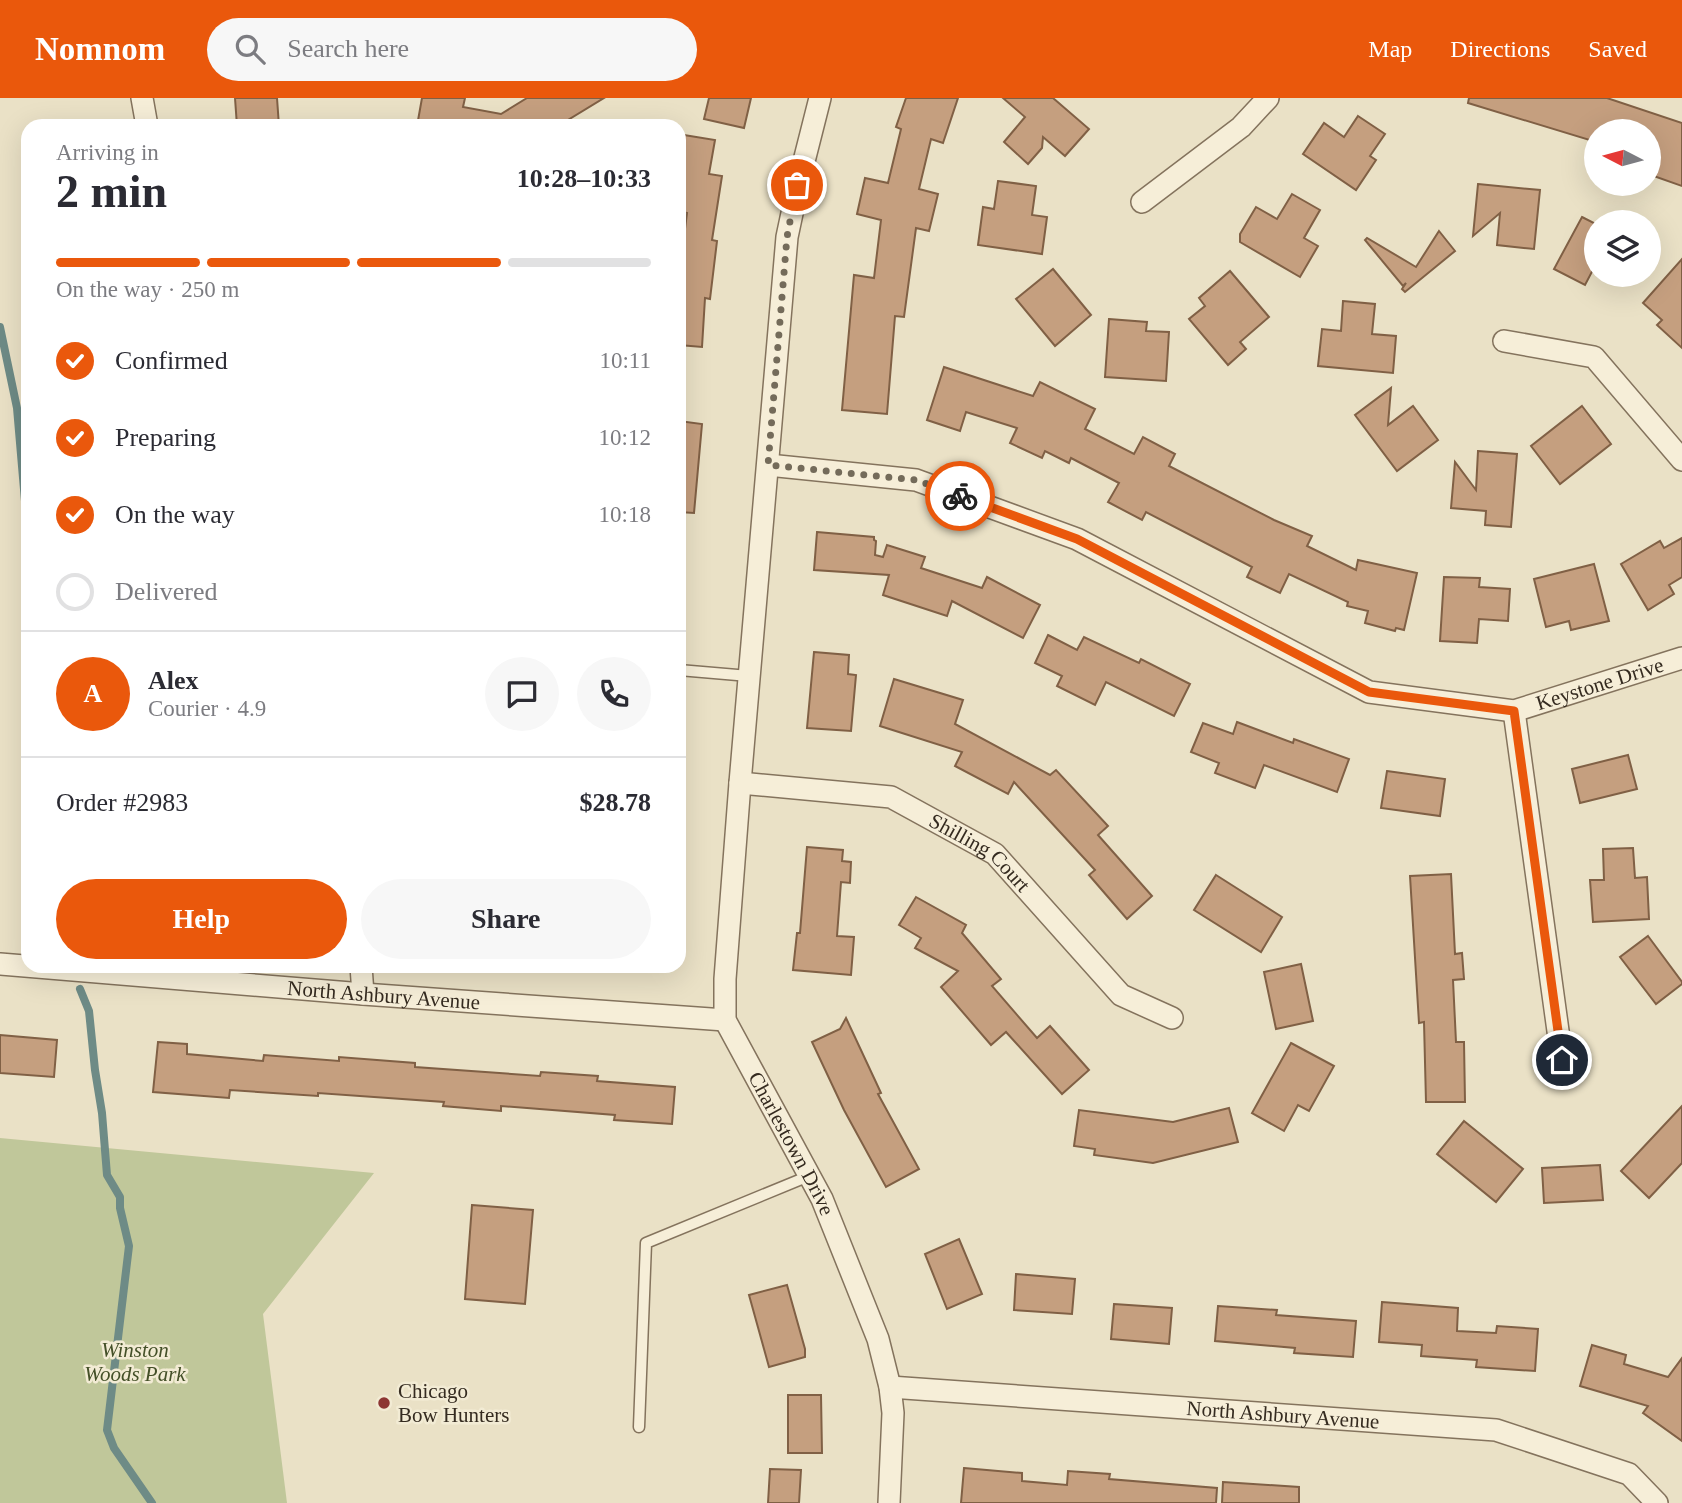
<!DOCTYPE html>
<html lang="en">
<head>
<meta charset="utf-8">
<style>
	body { margin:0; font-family:"Times New Roman",serif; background:#f7f7f7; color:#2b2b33; height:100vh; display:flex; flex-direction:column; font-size:26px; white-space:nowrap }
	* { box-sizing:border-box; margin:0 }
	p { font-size:23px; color:#7c7c81 }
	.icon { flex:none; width:38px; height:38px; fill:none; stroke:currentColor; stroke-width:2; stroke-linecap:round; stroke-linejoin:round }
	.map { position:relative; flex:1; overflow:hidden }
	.panel { position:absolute; left:21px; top:21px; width:665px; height:854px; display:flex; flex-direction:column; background:#fff; border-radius:21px; box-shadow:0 7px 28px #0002 }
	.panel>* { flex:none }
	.needle { width:46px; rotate:276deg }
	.fabs { position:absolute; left:1584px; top:21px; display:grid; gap:14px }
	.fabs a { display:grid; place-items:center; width:77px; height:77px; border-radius:50%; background:#fff; box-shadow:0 7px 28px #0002; font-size:35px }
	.pin { position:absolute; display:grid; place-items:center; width:60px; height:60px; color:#fff; margin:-30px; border:4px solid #fff; border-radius:50%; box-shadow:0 2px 7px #0007 }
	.courier { position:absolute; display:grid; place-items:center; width:70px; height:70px; margin:-35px; border:5px solid #ea580c; border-radius:50%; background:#fff; color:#222; box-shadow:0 2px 9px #0007 }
	.headline em { font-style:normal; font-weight:800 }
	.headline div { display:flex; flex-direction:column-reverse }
	.headline { display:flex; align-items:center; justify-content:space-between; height:119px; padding:0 35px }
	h1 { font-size:46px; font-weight:800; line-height:52px }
	.bar { display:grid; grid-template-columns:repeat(4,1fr); gap:10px 7px; align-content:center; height:84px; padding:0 35px }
	.bar i { height:9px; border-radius:5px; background:#e1e1e2 }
	.bar .current { background:#ea580c }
	.bar p { grid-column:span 4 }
	.line { display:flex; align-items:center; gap:18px; padding:0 35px; border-top:2px solid #e1e1e2 }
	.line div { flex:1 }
	.round { display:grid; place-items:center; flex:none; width:74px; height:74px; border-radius:37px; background:#f7f7f7 }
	ol { padding:0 35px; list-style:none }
	li { display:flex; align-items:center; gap:21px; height:77px }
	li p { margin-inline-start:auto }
	li .icon { padding:7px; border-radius:50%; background:#ea580c; color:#fff; stroke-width:4 }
	li:last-child { color:#7c7c81 }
	li i { width:38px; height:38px; border:4px solid #e1e1e2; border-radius:50% }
	.action { display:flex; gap:14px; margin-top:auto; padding:14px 35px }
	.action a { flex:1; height:80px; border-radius:42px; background:#ea580c; color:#fff; font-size:28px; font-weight:800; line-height:80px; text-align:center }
	.action a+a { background:#f7f7f7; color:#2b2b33 }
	header { display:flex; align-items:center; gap:42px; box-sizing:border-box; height:98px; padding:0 35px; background:#ea580c; color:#fff }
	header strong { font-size:33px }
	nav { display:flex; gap:38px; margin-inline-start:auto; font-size:24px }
	.search { width:490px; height:63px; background:#f7f7f7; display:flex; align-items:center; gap:18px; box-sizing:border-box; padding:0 24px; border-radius:38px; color:#7c7c81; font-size:26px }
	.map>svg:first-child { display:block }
	.green { fill:#c0c79a }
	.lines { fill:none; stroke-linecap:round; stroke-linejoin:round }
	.stream { stroke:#6e8b86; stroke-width:8 }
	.building { fill:#c59f7f; stroke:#806045; stroke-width:2 }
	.lane-casing { stroke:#84735d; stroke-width:13 }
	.street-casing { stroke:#84735d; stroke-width:24 }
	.lane { stroke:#f6eed8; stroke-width:10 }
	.street { stroke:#f6eed8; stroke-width:21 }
	.done { stroke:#746b5a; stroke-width:7; stroke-dasharray:0 12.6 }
	.route { stroke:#ea580c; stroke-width:9 }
	.poi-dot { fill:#8d3633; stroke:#f2ebd4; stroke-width:2.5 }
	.labels { text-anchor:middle; stroke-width:5; stroke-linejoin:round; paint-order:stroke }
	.street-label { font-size:21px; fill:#352b20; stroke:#f2ebd4 }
	.park-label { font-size:21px; font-style:italic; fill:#445028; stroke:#f2ebd4 }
	.poi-label { font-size:21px; fill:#352b20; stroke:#f2ebd4; text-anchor:start }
</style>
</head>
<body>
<header>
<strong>Nomnom</strong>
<div class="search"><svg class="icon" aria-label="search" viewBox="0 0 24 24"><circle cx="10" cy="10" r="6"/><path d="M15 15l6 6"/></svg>Search here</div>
<nav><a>Map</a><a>Directions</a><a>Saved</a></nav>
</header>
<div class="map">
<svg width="1682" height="1405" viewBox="0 0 1682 1405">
	<rect width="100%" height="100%" fill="#eae1c6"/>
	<polygon class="green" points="0,1040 374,1075 263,1216 287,1405 0,1405"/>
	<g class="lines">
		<g class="stream">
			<polyline points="0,229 17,310 28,438"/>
			<polyline points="80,891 89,913 95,972 102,1015 107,1077 120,1099 120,1110 129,1148 107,1332 114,1350 152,1405"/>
		</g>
	</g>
	<g class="building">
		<polygon points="235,0 277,0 279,28 237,28"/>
		<polygon points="422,0 465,0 463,9 501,16 527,0 604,0 558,28 417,28"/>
		<polygon points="709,0 751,0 744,30 704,21"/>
		<polygon points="906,0 958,0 943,45 931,41 919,91 938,96 929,133 916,130 904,219 895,218 887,316 842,312 854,177 874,180 881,122 857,116 865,80 888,85 901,31 896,29"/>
		<polygon points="1003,0 1053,0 1089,31 1065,58 1043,39 1042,50 1028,66 1004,44 1025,19"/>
		<polygon points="1469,0 1607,0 1682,25 1682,88 1648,76 1648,33 1596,33 1596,44 1468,5"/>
		<polygon points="1358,18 1385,36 1370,58 1376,62 1356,92 1303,56 1324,25 1344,39"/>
		<polygon points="684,37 715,42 709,76 722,78 712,142 717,143 710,201 705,200 702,249 679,247 679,178 687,115 679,113 679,72"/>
		<polygon points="998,83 1036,88 1032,117 1047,119 1042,156 978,147 983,109 994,111"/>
		<polygon points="1478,86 1540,92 1534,151 1497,147 1500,115 1473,138"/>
		<polygon points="1292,96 1320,112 1304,140 1318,148 1300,179 1240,144 1240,136 1256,109 1277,121"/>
		<polygon points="1582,119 1596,126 1596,166 1585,187 1554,171"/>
		<polygon points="1439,133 1455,153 1405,194 1402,191 1406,185 1403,188 1365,142 1367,140 1416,169"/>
		<polygon points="1682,161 1682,250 1657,227 1662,222 1643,205"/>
		<polygon points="1053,171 1091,217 1055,248 1016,201"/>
		<polygon points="1230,173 1269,219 1240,244 1246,251 1228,267 1189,221 1205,208 1199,200"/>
		<polygon points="1343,203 1375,206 1372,236 1396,238 1393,275 1318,268 1322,231 1341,233"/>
		<polygon points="1109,221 1147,224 1146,233 1169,234 1166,283 1105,279"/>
		<polygon points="944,269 1033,298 1040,284 1095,311 1085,331 1134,356 1143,339 1175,356 1169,368 1274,422 1312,438 1307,448 1356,472 1358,462 1417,475 1404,532 1396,530 1395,533 1365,525 1368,513 1347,508 1348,504 1289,476 1280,495 1247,479 1252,469 1146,414 1142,422 1108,404 1119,385 1071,360 1069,365 1045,353 1042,360 1010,345 1017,330 966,314 960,333 927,322"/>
		<polygon points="1391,290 1388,327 1413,308 1438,342 1397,373 1355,317"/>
		<polygon points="1582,308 1611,346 1560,386 1531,348"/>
		<polygon points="679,323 702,326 694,415 679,414"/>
		<polygon points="1478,353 1517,356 1511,429 1485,427 1486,413 1451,410 1455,364 1476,392"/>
		<polygon points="817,434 874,439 874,442 876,443 875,457 883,459 887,447 925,459 921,470 982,490 987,479 1040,507 1023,540 952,503 947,518 883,497 889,477 814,472"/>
		<polygon points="1682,440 1682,479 1669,487 1674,496 1648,512 1621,466 1660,443 1664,450"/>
		<polygon points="1594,466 1609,523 1571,532 1569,523 1546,529 1534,481"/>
		<polygon points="1444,479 1480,480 1479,489 1510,491 1508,523 1479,521 1477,545 1440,543"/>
		<polygon points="1048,537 1077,552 1084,539 1139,565 1141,561 1190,586 1174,618 1106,584 1095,607 1057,588 1062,578 1035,565"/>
		<polygon points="814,554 849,557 848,576 856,577 851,633 807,630"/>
		<polygon points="894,581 963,602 955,626 1050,677 1056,672 1108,728 1098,737 1152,798 1127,821 1089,777 1095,772 1014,684 1008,696 955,668 962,654 880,628"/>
		<polygon points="1237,624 1293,645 1294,641 1349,661 1337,694 1264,667 1255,690 1215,675 1219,665 1191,654 1203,625 1233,636"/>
		<polygon points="1628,657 1637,691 1580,705 1572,671"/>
		<polygon points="1387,673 1445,681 1440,718 1381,710"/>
		<polygon points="807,749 843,752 842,763 851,764 850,785 841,784 837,838 854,839 851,877 793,872 797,835 800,835"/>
		<polygon points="1633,750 1635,780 1647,779 1649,821 1593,824 1590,782 1604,782 1603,751"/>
		<polygon points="1451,776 1455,856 1462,855 1464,881 1453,882 1456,944 1464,944 1465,1004 1426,1004 1424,924 1419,925 1410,778"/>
		<polygon points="1216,777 1282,819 1261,854 1194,812"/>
		<polygon points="916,799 966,827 962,835 1001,881 992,888 1037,940 1050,928 1089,972 1062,996 1006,934 991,947 941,889 958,873 915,850 921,840 899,827"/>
		<polygon points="1648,838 1682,884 1682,886 1656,906 1620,859"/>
		<polygon points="1301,866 1313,923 1276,931 1264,874"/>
		<polygon points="846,920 881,995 878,996 919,1071 886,1089 844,1012 812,944 840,931"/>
		<polygon points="0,937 57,942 54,979 0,975"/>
		<polygon points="158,944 187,946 187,956 263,963 264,957 339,963 339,959 415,965 415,969 540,978 541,974 598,978 597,983 675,989 672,1026 614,1022 615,1017 501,1008 501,1013 443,1008 444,1004 318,995 318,998 230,992 229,1000 153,994"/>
		<polygon points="1291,945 1334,968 1309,1013 1298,1007 1284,1033 1252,1015"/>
		<polygon points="1682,1008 1682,1065 1649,1100 1621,1073"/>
		<polygon points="1229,1010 1238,1044 1153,1065 1094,1057 1095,1051 1074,1048 1079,1012 1173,1024"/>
		<polygon points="1464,1023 1523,1071 1496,1104 1437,1056"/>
		<polygon points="1600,1067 1603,1102 1544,1105 1542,1070"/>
		<polygon points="472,1107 533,1112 525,1206 465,1201"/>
		<polygon points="959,1141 982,1196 947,1211 925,1156"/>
		<polygon points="1016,1176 1075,1181 1072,1216 1014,1212"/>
		<polygon points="787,1187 805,1251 805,1259 769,1269 749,1197"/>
		<polygon points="1382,1204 1458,1210 1457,1233 1496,1235 1497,1228 1538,1231 1535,1273 1476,1269 1477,1262 1421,1258 1422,1247 1379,1244"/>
		<polygon points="1114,1206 1172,1210 1169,1246 1111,1241"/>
		<polygon points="1218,1208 1277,1212 1276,1217 1356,1223 1353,1259 1294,1255 1295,1250 1215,1243"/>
		<polygon points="1592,1247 1626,1257 1624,1266 1668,1279 1682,1260 1682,1343 1643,1315 1648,1308 1580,1288"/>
		<polygon points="788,1297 821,1297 822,1355 788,1355"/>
		<polygon points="964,1370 1022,1375 1022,1383 1067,1387 1068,1373 1110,1376 1109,1381 1217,1390 1216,1405 961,1405"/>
		<polygon points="770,1371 801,1372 799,1405 768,1405"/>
		<polygon points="1223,1384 1299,1389 1299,1405 1222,1405"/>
	</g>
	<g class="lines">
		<g class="lane-casing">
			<g id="lane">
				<polyline points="679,572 749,578"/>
				<polyline points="639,1329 646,1145 809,1078"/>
			</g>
		</g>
		<g class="street-casing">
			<g id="street">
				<polyline points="142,0 147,28"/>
				<path id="s1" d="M820,0L798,87L787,139L740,685L725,881V922L822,1101L878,1241L890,1289L893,1315L889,1405"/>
				<polyline points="1142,104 1241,29 1268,0"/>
				<polyline points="1504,243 1594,259 1682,362"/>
				<path id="s2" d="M768,367L916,382L1077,441L1369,594L1514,613L1682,560"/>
				<polyline points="1514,613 1562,962"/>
				<path id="s3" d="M740,685L891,699L995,756L1121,897L1172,920"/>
				<path id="s4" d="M0,866L363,896L725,922"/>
				<polyline points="361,868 363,896"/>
				<path id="s5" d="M890,1289L1496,1332L1629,1376L1657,1405"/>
			</g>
		</g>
		<use href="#lane" class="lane"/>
		<use href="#street" class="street"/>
	</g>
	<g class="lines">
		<polyline class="done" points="797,87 787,139 768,367 916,382 960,398"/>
		<polyline class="route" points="960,398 1077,441 1369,594 1514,613 1562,962"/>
	</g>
	<circle class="poi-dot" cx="384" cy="1305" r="7"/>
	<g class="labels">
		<g class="street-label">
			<text dy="7" stroke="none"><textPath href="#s2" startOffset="886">Keystone Drive</textPath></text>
			<text dy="7" stroke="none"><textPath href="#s3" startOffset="257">Shilling Court</textPath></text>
			<text dy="7" stroke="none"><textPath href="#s4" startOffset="385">North Ashbury Avenue</textPath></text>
			<text dy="7" stroke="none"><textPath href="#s1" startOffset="1069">Charlestown Drive</textPath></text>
			<text dy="7" stroke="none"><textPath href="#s5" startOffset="394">North Ashbury Avenue</textPath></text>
		</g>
		<g class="park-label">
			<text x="135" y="1259">Winston<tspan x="135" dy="24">Woods Park</tspan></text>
		</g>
		<g class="poi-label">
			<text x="398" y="1300">Chicago<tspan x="398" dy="24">Bow Hunters</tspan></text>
		</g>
	</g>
</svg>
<div class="fabs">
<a><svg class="needle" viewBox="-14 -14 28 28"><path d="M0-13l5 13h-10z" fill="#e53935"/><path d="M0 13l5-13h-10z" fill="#7c7c81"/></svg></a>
<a><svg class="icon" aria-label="layers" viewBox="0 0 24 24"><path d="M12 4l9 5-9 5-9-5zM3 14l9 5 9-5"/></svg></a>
</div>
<div class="pin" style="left:797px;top:87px;background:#ea580c"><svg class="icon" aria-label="bag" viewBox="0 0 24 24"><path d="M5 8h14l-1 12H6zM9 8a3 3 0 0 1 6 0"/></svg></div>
<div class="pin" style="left:1562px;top:962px;background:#1f2937"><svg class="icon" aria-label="home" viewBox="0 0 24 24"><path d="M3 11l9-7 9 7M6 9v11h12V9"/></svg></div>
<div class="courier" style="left:960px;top:398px"><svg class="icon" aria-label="bike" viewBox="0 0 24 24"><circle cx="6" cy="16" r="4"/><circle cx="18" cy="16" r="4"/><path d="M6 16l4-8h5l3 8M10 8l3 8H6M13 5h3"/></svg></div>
<section class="panel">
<div class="headline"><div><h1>2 min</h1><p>Arriving in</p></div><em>10:28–10:33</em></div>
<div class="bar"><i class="current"></i><i class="current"></i><i class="current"></i><i></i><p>On the way · 250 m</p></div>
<ol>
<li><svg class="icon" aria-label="check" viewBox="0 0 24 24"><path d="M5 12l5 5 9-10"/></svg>Confirmed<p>10:11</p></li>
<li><svg class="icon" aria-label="check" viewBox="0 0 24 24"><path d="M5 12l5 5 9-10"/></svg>Preparing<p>10:12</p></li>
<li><svg class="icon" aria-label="check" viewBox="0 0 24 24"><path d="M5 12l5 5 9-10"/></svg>On the way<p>10:18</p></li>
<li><i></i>Delivered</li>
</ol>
<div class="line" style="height:126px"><b class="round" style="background:#ea580c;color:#fff">A</b><div><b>Alex</b><p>Courier · 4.9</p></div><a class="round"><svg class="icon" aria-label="chat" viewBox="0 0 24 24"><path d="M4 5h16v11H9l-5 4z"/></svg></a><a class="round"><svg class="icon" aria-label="phone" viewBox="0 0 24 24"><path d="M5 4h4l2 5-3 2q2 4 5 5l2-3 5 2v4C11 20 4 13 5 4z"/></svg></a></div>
<div class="line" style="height:91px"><div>Order #2983</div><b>$28.78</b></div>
<div class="action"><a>Help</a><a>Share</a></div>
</section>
</div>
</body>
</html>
